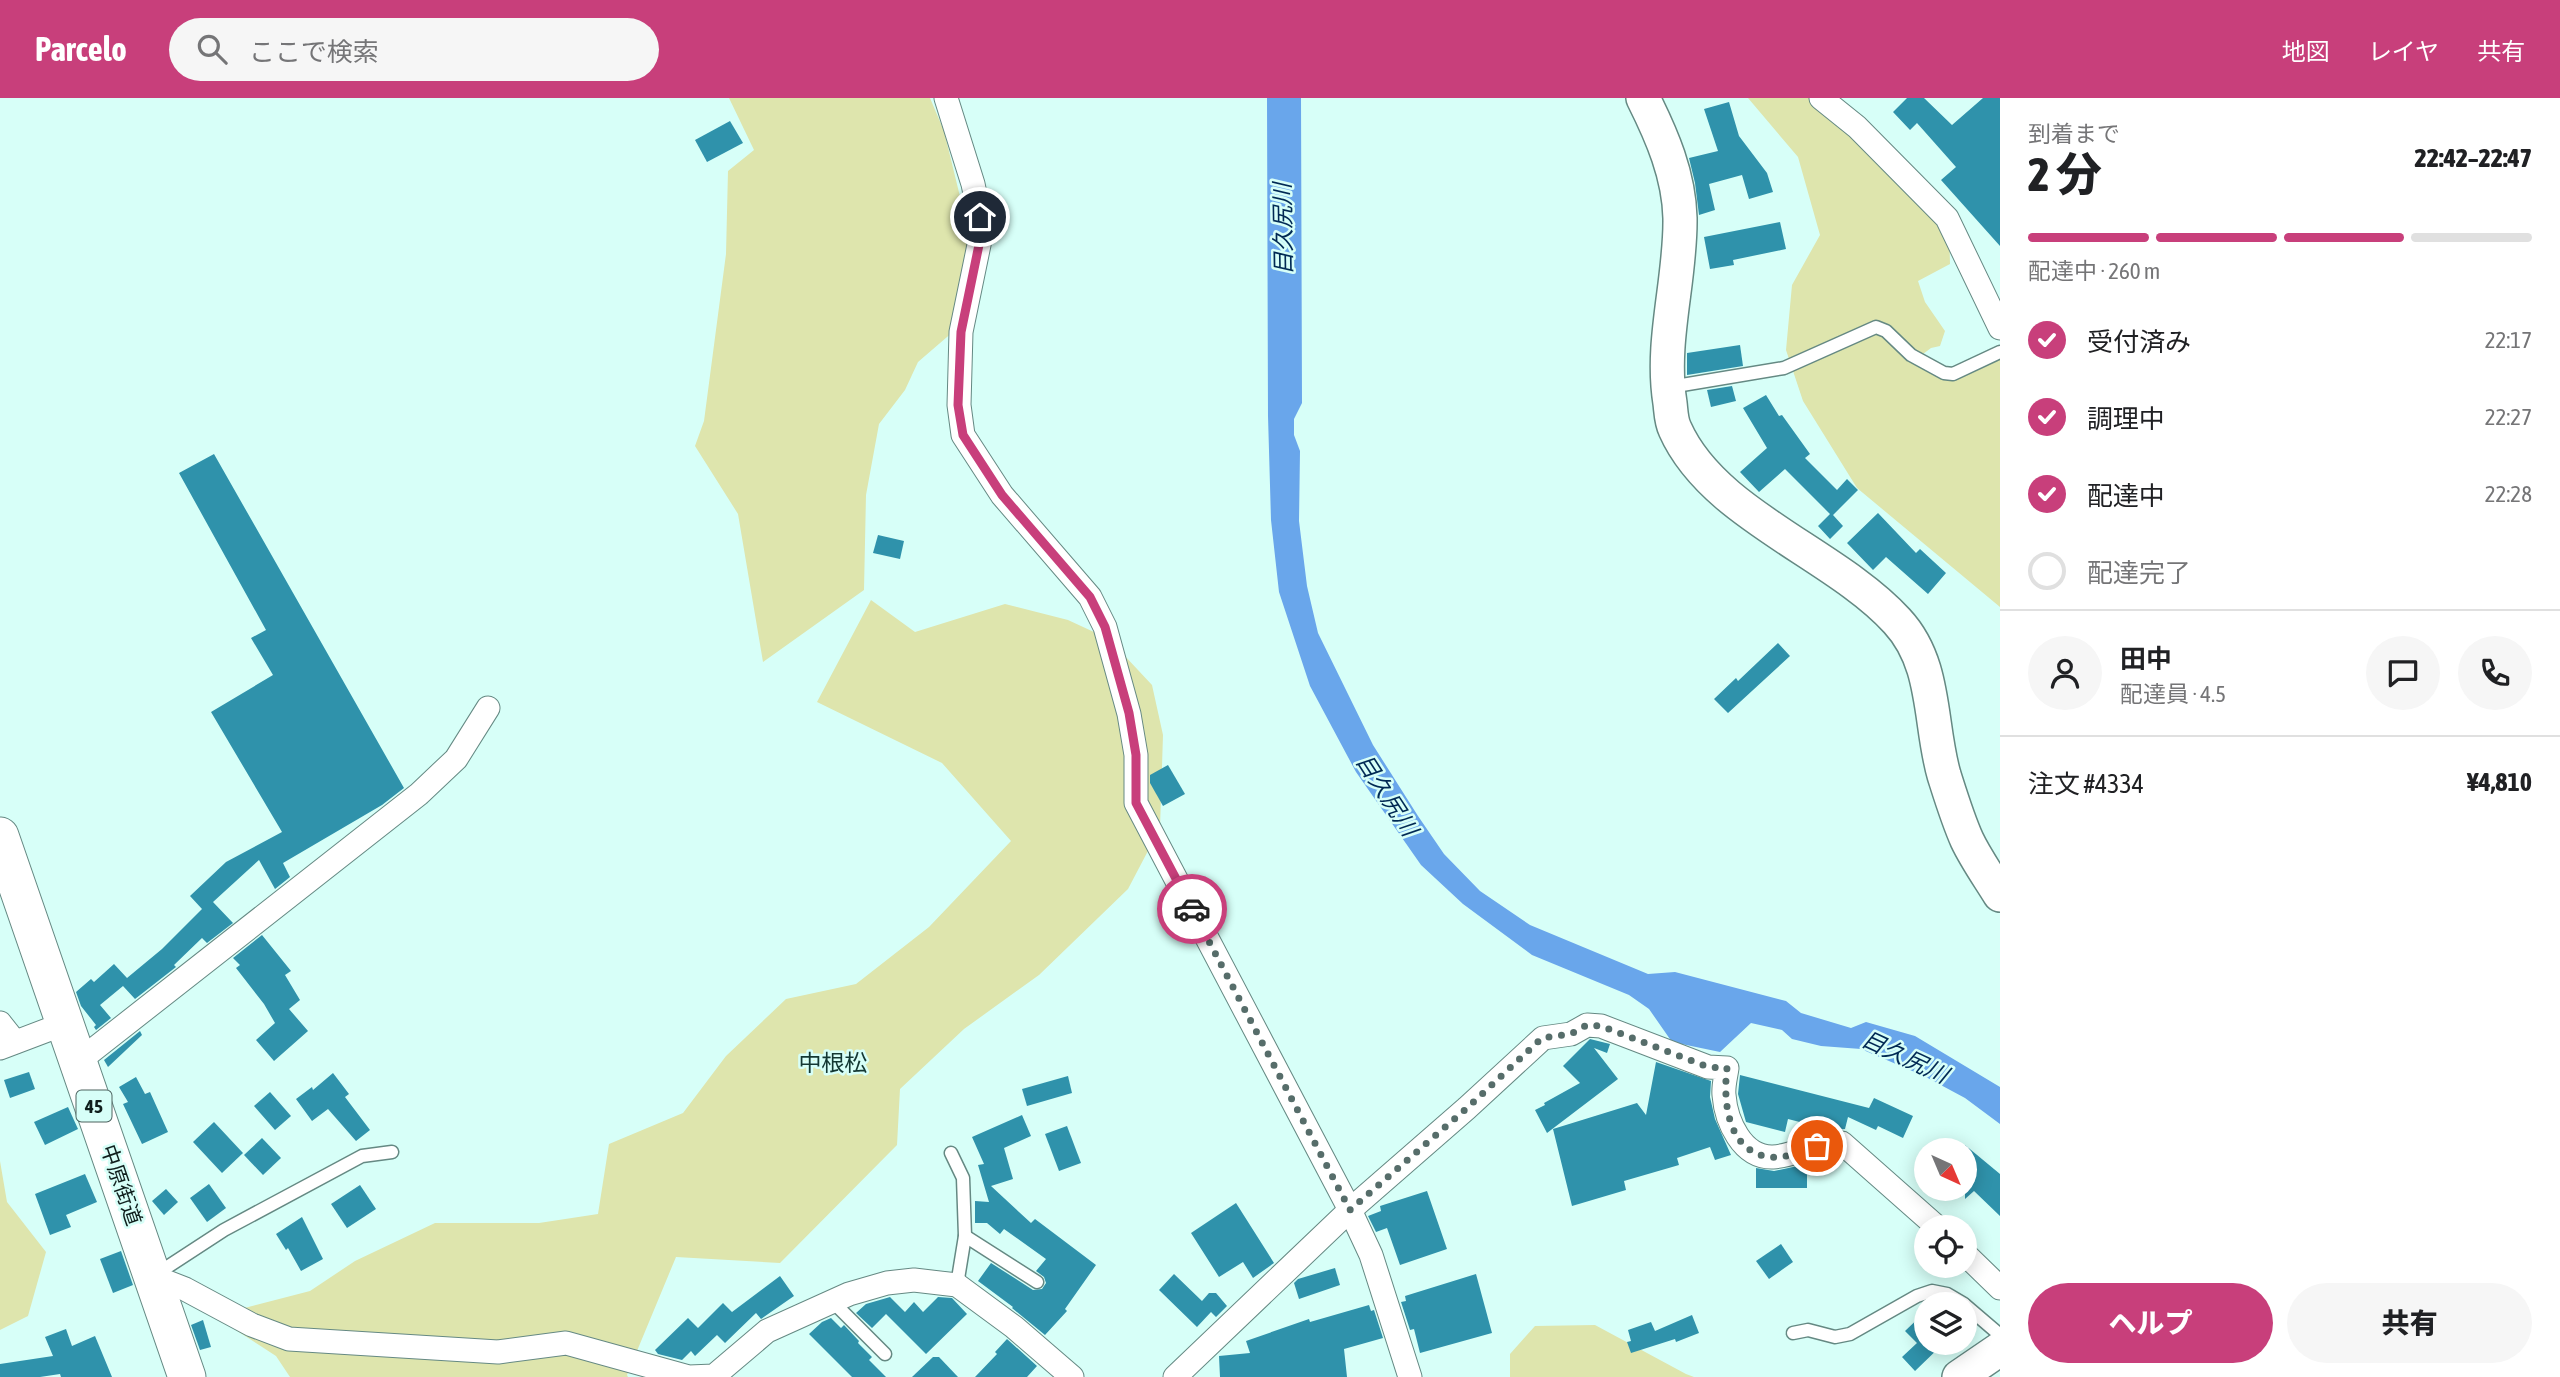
<!DOCTYPE html>
<html lang="ja">
<head>
<meta charset="utf-8">
<style>
	body { margin:0; font-family:"Asap Condensed","Noto Sans JP",sans-serif; background:#f6f6f6; color:#202124; height:100vh; display:flex; flex-direction:column; font-size:26px; white-space:nowrap }
	* { box-sizing:border-box; margin:0 }
	p { font-size:23px; color:#757577 }
	.icon { flex:none; width:38px; height:38px; fill:none; stroke:currentColor; stroke-width:2; stroke-linecap:round; stroke-linejoin:round }
	.map { position:relative; flex:1; overflow:hidden }
	.details { display:flex; flex-direction:column; background:#fff; width:560px }
	.details>* { flex:none }
	.needle { width:46px; rotate:136deg }
	.fabs { position:absolute; left:1914px; top:1040px; display:grid; gap:14px }
	.fabs a { display:grid; place-items:center; width:63px; height:63px; border-radius:50%; background:#fff; box-shadow:0 4px 18px #0003; font-size:35px }
	.pin { position:absolute; display:grid; place-items:center; width:60px; height:60px; color:#fff; margin:-30px; border:4px solid #fff; border-radius:50%; box-shadow:0 2px 7px #0007 }
	.courier { position:absolute; display:grid; place-items:center; width:70px; height:70px; margin:-35px; border:5px solid #c83f7b; border-radius:50%; background:#fff; color:#222; box-shadow:0 2px 9px #0007 }
	.overview em { font-style:normal; font-weight:800 }
	.overview div { display:flex; flex-direction:column-reverse }
	.overview { display:flex; align-items:center; justify-content:space-between; height:119px; padding:0 28px }
	h1 { font-size:46px; font-weight:800; line-height:52px }
	.bar { display:grid; grid-template-columns:repeat(4,1fr); gap:10px 7px; align-content:center; height:84px; padding:0 28px }
	.bar i { height:9px; border-radius:5px; background:#e0e0e0 }
	.bar .on { background:#c83f7b }
	.bar p { grid-column:span 4 }
	.line { display:flex; align-items:center; gap:18px; padding:0 28px; border-top:2px solid #e0e0e0 }
	.line div { flex:1 }
	.round { display:grid; place-items:center; flex:none; width:74px; height:74px; border-radius:37px; background:#f6f6f6 }
	ol { padding:0 28px; list-style:none }
	li { display:flex; align-items:center; gap:21px; height:77px }
	li p { margin-inline-start:auto }
	li .icon { padding:7px; border-radius:50%; background:#c83f7b; color:#fff; stroke-width:4 }
	li:last-child { color:#757577 }
	li i { width:38px; height:38px; border:4px solid #e0e0e0; border-radius:50% }
	.cta { display:flex; gap:14px; margin-top:auto; padding:14px 28px }
	.cta a { flex:1; height:80px; border-radius:42px; background:#c83f7b; color:#fff; font-size:28px; font-weight:800; line-height:80px; text-align:center }
	.cta a+a { background:#f6f6f6; color:#202124 }
	header { display:flex; align-items:center; gap:42px; box-sizing:border-box; height:98px; padding:0 35px; background:#c83f7b; color:#fff }
	header strong { font-size:33px }
	nav { display:flex; gap:38px; margin-inline-start:auto; font-size:24px }
	.search { width:490px; height:63px; background:#f6f6f6; display:flex; align-items:center; gap:18px; box-sizing:border-box; padding:0 24px; border-radius:38px; color:#757577; font-size:26px }
	main { display:flex; flex:1; min-height:0 }
	.map>svg:first-child { display:block }
	.green { fill:#dee5ad }
	.water { fill:#69a6eb }
	.building { fill:#2f92ab }
	.lines { fill:none; stroke-linecap:round; stroke-linejoin:round }
	.lane-casing { stroke:#658983; stroke-width:15 }
	.street-casing { stroke:#658983; stroke-width:25 }
	.secondary-casing { stroke:#658983; stroke-width:36 }
	.primary-casing { stroke:#658983; stroke-width:39 }
	.lane { stroke:#fff; stroke-width:12 }
	.street { stroke:#fff; stroke-width:23 }
	.secondary { stroke:#fff; stroke-width:33 }
	.primary { stroke:#fff; stroke-width:37 }
	.done { stroke:#566d6a; stroke-width:7; stroke-dasharray:0 12.6 }
	.route { stroke:#c83f7b; stroke-width:9 }
	.labels { text-anchor:middle; stroke-width:5; stroke-linejoin:round; paint-order:stroke }
	.shield { fill:#d7fff8; stroke:#4c625f; stroke-width:2 }
	.shield-label { font-size:19px; font-weight:bold; fill:#101f1d }
	.street-label { font-size:21px; fill:#101f1d; stroke:#d7fff8 }
	.water-label { font-size:23px; font-style:italic; fill:#002954; stroke:#d7fff8 }
	.neighbourhood-label { font-size:23px; fill:#133732; stroke:#d7fff8 }
</style>
</head>
<body>
<header>
<strong>Parcelo</strong>
<div class="search"><svg class="icon" aria-label="search" viewBox="0 0 24 24"><circle cx="10" cy="10" r="6"/><path d="M15 15l6 6"/></svg>ここで検索</div>
<nav><a>地図</a><a>レイヤ</a><a>共有</a></nav>
</header>
<main>
<div class="map">
<svg width="2000" height="1279" viewBox="0 0 2000 1279">
	<rect width="100%" height="100%" fill="#d7fff8"/>
	<g class="green">
		<polygon points="729,0 930,0 944,33 965,119 970,180 954,233 918,264 905,292 879,326 866,397 864,492 763,564 738,416 695,348 704,323 726,156 728,73 754,52"/>
		<polygon points="1748,0 1811,0 1949,125 1950,166 1918,183 1925,204 1945,233 1940,248 1931,250 1923,256 1935,269 1947,270 1998,259 2000,260 2000,509 1857,390 1803,303 1786,252 1792,187 1820,137 1798,59"/>
		<polygon points="871,502 915,534 1005,506 1068,522 1109,541 1152,587 1163,637 1160,730 1128,791 1039,877 964,931 900,991 897,1047 780,1165 676,1159 627,1277 628,1279 290,1279 276,1258 214,1218 310,1193 355,1163 435,1125 539,1125 598,1116 609,1046 683,1015 726,958 786,901 856,886 929,829 1011,743 942,665 817,604"/>
		<polygon points="0,1063 7,1104 46,1154 28,1218 0,1232"/>
		<polygon points="1595,1227 1686,1276 1694,1279 1510,1279 1510,1256 1535,1228"/>
	</g>
	<polygon class="water" points="1267,0 1301,0 1302,305 1294,321 1294,337 1300,353 1299,423 1307,488 1318,535 1373,647 1418,718 1444,756 1480,793 1530,827 1648,876 1675,874 1786,903 1801,915 1851,930 1866,924 1915,938 2000,989 2000,1026 1965,1000 1924,978 1861,951 1821,948 1792,941 1782,932 1751,925 1720,954 1672,944 1649,911 1629,897 1532,857 1463,806 1421,767 1356,674 1310,588 1279,494 1271,422 1268,318"/>
	<g class="building">
		<polygon points="1907,0 1924,0 1952,27 1983,0 2000,0 2000,148 1941,82 1956,69 1917,25 1910,32 1893,14"/>
		<polygon points="1729,4 1739,38 1767,75 1773,94 1749,101 1742,77 1709,86 1715,112 1699,117 1695,85 1689,60 1718,53 1704,11"/>
		<polygon points="730,23 743,45 707,64 695,42"/>
		<polygon points="1780,124 1786,151 1733,162 1734,167 1710,171 1704,139"/>
		<polygon points="1740,247 1743,268 1687,277 1687,255"/>
		<polygon points="1732,288 1736,303 1711,309 1707,292"/>
		<polygon points="1766,297 1779,318 1782,317 1810,356 1805,360 1837,392 1847,381 1858,392 1833,417 1843,428 1830,441 1818,428 1830,416 1785,371 1759,394 1740,374 1767,350 1743,310"/>
		<polygon points="214,356 404,690 382,707 283,765 290,779 275,791 259,762 213,804 233,825 207,845 202,840 174,867 176,869 135,901 123,888 100,907 111,920 96,932 94,929 96,927 81,908 76,894 91,881 94,884 114,866 127,880 162,851 202,811 190,798 226,764 282,734 211,614 273,577 251,540 266,532 179,375"/>
		<polygon points="1878,415 1916,455 1920,451 1946,475 1928,496 1886,459 1873,472 1847,445"/>
		<polygon points="878,437 904,443 900,461 873,455"/>
		<polygon points="1778,545 1790,558 1728,615 1714,601 1736,580 1738,583"/>
		<polygon points="1168,667 1185,696 1163,708 1150,685 1150,677"/>
		<polygon points="262,837 291,873 285,877 300,902 289,911 308,933 274,963 256,942 275,925 264,906 236,870 240,867 233,860"/>
		<polygon points="140,933 142,937 108,969 104,962"/>
		<polygon points="1590,941 1610,946 1607,955 1594,950 1618,981 1547,1035 1535,1012 1545,1007 1544,1005 1580,985 1563,968"/>
		<polygon points="1656,964 1711,983 1710,999 1715,1021 1731,1057 1715,1062 1710,1049 1677,1060 1679,1067 1624,1083 1626,1092 1572,1108 1553,1031 1637,1005 1646,1017"/>
		<polygon points="29,974 35,991 10,1000 4,982"/>
		<polygon points="333,975 349,996 345,999 370,1032 356,1043 328,1011 312,1023 296,1001 312,989 313,992"/>
		<polygon points="1740,977 1869,1010 1874,1000 1913,1018 1903,1040 1878,1028 1876,1032 1848,1019 1845,1031 1831,1032 1788,1021 1785,1034 1746,1024 1738,996"/>
		<polygon points="1068,978 1072,995 1027,1008 1022,991"/>
		<polygon points="136,979 145,996 150,994 168,1034 142,1046 123,1006 128,1004 119,989"/>
		<polygon points="270,994 291,1018 275,1032 254,1008"/>
		<polygon points="68,1009 78,1031 45,1047 34,1024"/>
		<polygon points="1022,1017 1031,1038 1004,1050 1013,1081 991,1088 1031,1125 1035,1121 1096,1167 1065,1211 1067,1213 1045,1237 1012,1210 1013,1209 978,1183 991,1165 1033,1192 1042,1191 1046,1185 1044,1179 1036,1173 1046,1161 1004,1131 1000,1136 987,1125 975,1125 975,1103 989,1104 978,1067 984,1066 972,1039"/>
		<polygon points="214,1024 243,1055 222,1075 193,1044"/>
		<polygon points="1067,1028 1081,1065 1059,1073 1045,1036"/>
		<polygon points="262,1040 281,1060 263,1077 244,1057"/>
		<polygon points="1965,1047 2000,1076 2000,1118 1974,1093 1965,1101"/>
		<polygon points="1807,1066 1807,1090 1756,1090 1756,1070 1774,1073"/>
		<polygon points="85,1076 97,1104 66,1117 71,1129 50,1137 35,1096"/>
		<polygon points="209,1086 226,1110 207,1124 190,1100"/>
		<polygon points="360,1087 376,1111 347,1130 331,1106"/>
		<polygon points="166,1091 178,1104 164,1117 152,1103"/>
		<polygon points="1427,1093 1447,1151 1400,1167 1387,1130 1376,1134 1368,1118 1381,1113 1380,1108"/>
		<polygon points="1236,1105 1274,1165 1253,1180 1243,1164 1219,1179 1191,1135"/>
		<polygon points="302,1119 323,1161 301,1173 288,1150 286,1152 276,1136"/>
		<polygon points="1781,1146 1793,1164 1769,1181 1756,1163"/>
		<polygon points="121,1153 133,1187 113,1195 100,1161"/>
		<polygon points="1335,1170 1340,1187 1299,1201 1294,1185 1298,1181"/>
		<polygon points="1174,1176 1202,1203 1209,1195 1216,1195 1227,1208 1216,1219 1211,1214 1197,1229 1159,1192"/>
		<polygon points="1476,1176 1492,1235 1420,1255 1414,1231 1410,1232 1401,1204 1406,1203 1405,1198"/>
		<polygon points="780,1178 794,1198 761,1221 756,1215 725,1245 717,1237 695,1258 691,1253 682,1262 658,1256 655,1252 688,1220 698,1230 723,1205 732,1214"/>
		<polygon points="890,1199 905,1214 914,1204 923,1214 938,1199 952,1200 967,1216 926,1256 886,1216 872,1230 856,1215 866,1206"/>
		<polygon points="1369,1207 1371,1213 1374,1212 1383,1240 1344,1251 1347,1279 1220,1279 1219,1258 1250,1255 1246,1243 1309,1221 1310,1224"/>
		<polygon points="1927,1212 1927,1244 1945,1244 1915,1273 1902,1259 1917,1245 1905,1233"/>
		<polygon points="1692,1217 1699,1235 1676,1244 1675,1241 1631,1255 1627,1244 1631,1243 1628,1232 1651,1224 1655,1233"/>
		<polygon points="831,1220 841,1230 844,1227 859,1243 858,1245 872,1259 869,1262 886,1279 852,1279 809,1236 822,1224"/>
		<polygon points="203,1222 211,1249 200,1252 191,1227"/>
		<polygon points="66,1231 72,1248 95,1238 112,1279 61,1279 60,1276 40,1279 0,1279 0,1266 53,1258 45,1239"/>
		<polygon points="1007,1241 1037,1268 1027,1279 975,1279 997,1256 995,1254"/>
		<polygon points="933,1259 939,1259 958,1279 912,1279"/>
	</g>
	<g class="lines">
		<g class="lane-casing">
			<g id="lane">
				<polyline points="1670,289 1784,270 1876,229 1886,233 1911,257 1944,275 1953,276 2000,254"/>
				<polyline points="951,1055 963,1080 965,1138 957,1187"/>
				<polyline points="965,1138 1037,1184"/>
				<polyline points="155,1177 224,1132 362,1058 392,1054"/>
				<polyline points="833,1204 885,1256"/>
				<polyline points="1965,1207 2000,1237"/>
				<polyline points="1793,1235 1808,1232 1835,1239 1850,1236 1917,1198 1932,1193 1947,1196 1964,1206"/>
			</g>
		</g>
		<g class="street-casing">
			<g id="street">
				<polyline points="946,0 973,86 980,119 980,142 961,234 959,307 963,337 1002,397 1090,499 1105,529 1129,616 1136,657 1136,705 1350,1112 1371,1157 1410,1279"/>
				<polyline points="1821,0 1857,29 1947,120 2000,230"/>
				<polyline points="0,925 15,944"/>
				<polyline points="0,950 66,925"/>
				<polyline points="79,963 419,696 456,661 488,610"/>
				<polyline points="1965,1156 2000,1190"/>
				<polyline points="152,1178 185,1191 252,1227 289,1241 498,1254 566,1245 689,1279 714,1278 767,1233 849,1196 887,1185 914,1182 957,1187 1014,1229 1072,1279"/>
				<path d="M1175,1279L1350,1112L1467,1010L1543,940L1571,936L1587,927L1601,928L1708,969L1727,970C1726,978 1723,988 1724,997C1726,1023 1742,1060 1773,1059C1789,1058 1801,1052 1815,1048C1824,1046 1834,1046 1842,1045L1937,1129"/>
			</g>
		</g>
		<g class="secondary-casing">
			<g id="secondary">
				<path d="M1643,0C1662,38 1679,77 1680,120C1681,182 1660,243 1670,305C1671,313 1671,323 1675,331C1713,417 1835,455 1897,523C1937,566 1929,625 1944,677C1951,699 1958,722 1967,742C1976,761 1989,779 2000,797"/>
				<polyline points="1959,1279 2000,1251"/>
			</g>
		</g>
		<g class="primary-casing">
			<polyline id="primary" points="0,738 187,1279"/>
		</g>
		<use href="#lane" class="lane"/>
		<use href="#street" class="street"/>
		<use href="#secondary" class="secondary"/>
		<use href="#primary" class="primary"/>
	</g>
	<g class="lines">
		<path class="done" d="M1192,811L1350,1112L1467,1010L1542,940L1571,936L1587,927L1601,928L1708,969L1727,970C1723,1003 1727,1053 1769,1059C1785,1061 1802,1053 1817,1048"/>
		<polyline class="route" points="980,119 980,142 961,234 958,307 963,337 1002,397 1090,499 1105,529 1129,615 1136,657 1136,705 1192,811"/>
	</g>
	<g class="labels">
		<rect class="shield" x="76.5" y="992.5" width="35" height="31" rx="5"/>
		<g class="shield-label">
			<text x="94" y="1015">45</text>
		</g>
		<g class="street-label">
			<text transform="translate(121 1087) rotate(71)" y="7">中原街道</text>
		</g>
		<g class="water-label">
			<text transform="translate(1283 131) rotate(-91)" y="8">目久尻川</text>
			<text transform="translate(1387 697) rotate(57)" y="8">目久尻川</text>
			<text transform="translate(1905 959) rotate(25)" y="8">目久尻川</text>
		</g>
		<g class="neighbourhood-label">
			<text x="833" y="973">中根松</text>
		</g>
	</g>
</svg>
<div class="fabs">
<a><svg class="needle" viewBox="-14 -14 28 28"><path d="M0-13l5 13h-10z" fill="#e53935"/><path d="M0 13l5-13h-10z" fill="#757577"/></svg></a>
<a><svg class="icon" aria-label="locate" viewBox="0 0 24 24"><circle cx="12" cy="12" r="6"/><path d="M12 2v4M12 18v4M2 12h4M18 12h4"/></svg></a>
<a><svg class="icon" aria-label="layers" viewBox="0 0 24 24"><path d="M12 4l9 5-9 5-9-5zM3 14l9 5 9-5"/></svg></a>
</div>
<div class="pin" style="left:1817px;top:1048px;background:#ea580c"><svg class="icon" aria-label="bag" viewBox="0 0 24 24"><path d="M5 8h14l-1 12H6zM9 8a3 3 0 0 1 6 0"/></svg></div>
<div class="pin" style="left:980px;top:119px;background:#1f2937"><svg class="icon" aria-label="home" viewBox="0 0 24 24"><path d="M3 11l9-7 9 7M6 9v11h12V9"/></svg></div>
<div class="courier" style="left:1192px;top:811px"><svg class="icon" aria-label="car" viewBox="0 0 24 24"><path d="M5 17H2v-5l4-1 3-4h7l3 4 3 1v5h-3M9 17h6M6 11h13"/><circle cx="7" cy="17" r="2"/><circle cx="17" cy="17" r="2"/></svg></div>
</div>
<section class="details">
<div class="overview"><div><h1>2 分</h1><p>到着まで</p></div><em>22:42–22:47</em></div>
<div class="bar"><i class="on"></i><i class="on"></i><i class="on"></i><i></i><p>配達中 · 260 m</p></div>
<ol>
<li><svg class="icon" aria-label="check" viewBox="0 0 24 24"><path d="M5 12l5 5 9-10"/></svg>受付済み<p>22:17</p></li>
<li><svg class="icon" aria-label="check" viewBox="0 0 24 24"><path d="M5 12l5 5 9-10"/></svg>調理中<p>22:27</p></li>
<li><svg class="icon" aria-label="check" viewBox="0 0 24 24"><path d="M5 12l5 5 9-10"/></svg>配達中<p>22:28</p></li>
<li><i></i>配達完了</li>
</ol>
<div class="line" style="height:126px"><a class="round"><svg class="icon" aria-label="person" viewBox="0 0 24 24"><circle cx="12" cy="8" r="4"/><path d="M4 21q1-7 8-7t8 7"/></svg></a><div><b>田中</b><p>配達員 · 4.5</p></div><a class="round"><svg class="icon" aria-label="chat" viewBox="0 0 24 24"><path d="M4 5h16v11H9l-5 4z"/></svg></a><a class="round"><svg class="icon" aria-label="phone" viewBox="0 0 24 24"><path d="M5 4h4l2 5-3 2q2 4 5 5l2-3 5 2v4C11 20 4 13 5 4z"/></svg></a></div>
<div class="line" style="height:91px"><div>注文 #4334</div><b>¥4,810</b></div>
<div class="cta"><a>ヘルプ</a><a>共有</a></div>
</section>
</main>
</body>
</html>
